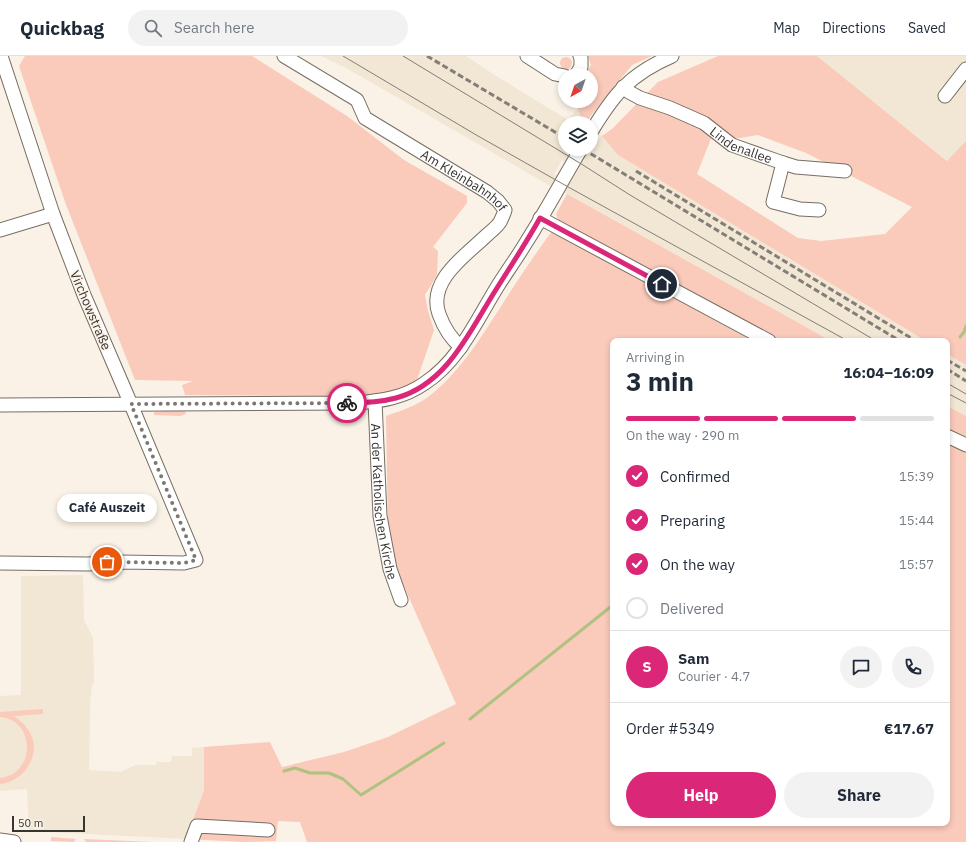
<!DOCTYPE html>
<html lang="en">
<head>
<meta charset="utf-8">
<style>
	body { margin:0; font-family:"IBM Plex Sans",sans-serif; background:#f2f2f3; color:#1f2937; height:100vh; display:flex; flex-direction:column; font-size:15px; white-space:nowrap }
	* { box-sizing:border-box; margin:0 }
	p { font-size:13px; color:#747a83 }
	.icon { flex:none; width:22px; height:22px; fill:none; stroke:currentColor; stroke-width:2; stroke-linecap:round; stroke-linejoin:round }
	.map { position:relative; flex:1; overflow:hidden }
	.panel { position:absolute; left:610px; top:282px; width:340px; height:488px; display:flex; flex-direction:column; background:#fff; border-radius:8px; box-shadow:0 2px 6px #0003 }
	.panel>* { flex:none }
	.needle { width:26px; rotate:220deg }
	.fabs { position:absolute; left:558px; top:12px; display:grid; gap:8px }
	.fabs a { display:grid; place-items:center; width:40px; height:40px; border-radius:50%; background:#fff; box-shadow:0 2px 6px #0003; font-size:20px }
	.scale { position:absolute; left:12px; bottom:10px; width:73px; box-sizing:border-box; padding-left:4px; border:2px solid #383530; border-top:0; font-size:11px; line-height:14px; white-space:nowrap; color:#383530; -webkit-text-stroke:3px #faf2e6; paint-order:stroke }
	.pin { position:absolute; display:grid; place-items:center; width:34px; height:34px; color:#fff; margin:-17px; border:2px solid #fff; border-radius:50%; box-shadow:0 1px 4px #0007 }
	.courier { position:absolute; display:grid; place-items:center; width:40px; height:40px; margin:-20px; border:3px solid #db2777; border-radius:50%; background:#fff; color:#222; box-shadow:0 1px 5px #0007 }
	.bubble { position:absolute; height:28px; border-radius:14px; background:#fff; box-shadow:0 2px 6px #0003; font-size:13px; font-weight:700; line-height:28px; text-align:center }
	.summary em { font-style:normal; font-weight:700 }
	.summary div { display:flex; flex-direction:column-reverse }
	.summary { display:flex; align-items:center; justify-content:space-between; height:68px; padding:0 16px }
	h1 { font-size:26px; font-weight:700; line-height:30px }
	.bar { display:grid; grid-template-columns:repeat(4,1fr); gap:6px 4px; align-content:center; height:48px; padding:0 16px }
	.bar i { height:5px; border-radius:3px; background:#e0e1e3 }
	.bar .active { background:#db2777 }
	.bar p { grid-column:span 4 }
	.line { display:flex; align-items:center; gap:10px; padding:0 16px; border-top:1px solid #e0e1e3 }
	.line div { flex:1 }
	.round { display:grid; place-items:center; flex:none; width:42px; height:42px; border-radius:21px; background:#f2f2f3 }
	ol { padding:0 16px; list-style:none }
	li { display:flex; align-items:center; gap:12px; height:44px }
	li p { margin-inline-start:auto }
	li .icon { padding:4px; border-radius:50%; background:#db2777; color:#fff; stroke-width:4 }
	li:last-child { color:#747a83 }
	li i { width:22px; height:22px; border:2px solid #e0e1e3; border-radius:50% }
	.button { display:flex; gap:8px; margin-top:auto; padding:8px 16px }
	.button a { flex:1; height:46px; border-radius:24px; background:#db2777; color:#fff; font-size:16px; font-weight:700; line-height:46px; text-align:center }
	.button a+a { background:#f2f2f3; color:#1f2937 }
	header { display:flex; align-items:center; gap:24px; box-sizing:border-box; height:56px; padding:0 20px; background:#fff; border-bottom:1px solid #e0e1e3 }
	header strong { font-size:19px }
	nav { display:flex; gap:22px; margin-inline-start:auto; font-size:14px }
	.search { width:280px; height:36px; background:#f2f2f3; display:flex; align-items:center; gap:10px; box-sizing:border-box; padding:0 14px; border-radius:22px; color:#747a83; font-size:15px }
	.map>svg:first-child { display:block }
	.built { fill:#f2e6d4; fill-rule:evenodd }
	.green { fill:#facaba; fill-rule:evenodd }
	.lines { fill:none; stroke-linecap:round; stroke-linejoin:round }
	.stream { stroke:#afc281; stroke-width:3 }
	.minor-casing { stroke:#756e63; stroke-width:15 }
	.minor { stroke:#fff; stroke-width:13 }
	.tram { stroke:#837e77; stroke-width:1 }
	.rail { stroke:#837e77; stroke-width:3; stroke-dasharray:6 3; stroke-linecap:butt }
	.done { stroke:#7c7770; stroke-width:4; stroke-dasharray:0 7.2 }
	.route { stroke:#db2777; stroke-width:5 }
	.labels { text-anchor:middle; stroke-width:3; stroke-linejoin:round; paint-order:stroke }
	.street-label { font-size:13px; fill:#383530; stroke:#faf2e6 }
</style>
</head>
<body>
<header>
<strong>Quickbag</strong>
<div class="search"><svg class="icon" aria-label="search" viewBox="0 0 24 24"><circle cx="10" cy="10" r="6"/><path d="M15 15l6 6"/></svg>Search here</div>
<nav><a>Map</a><a>Directions</a><a>Saved</a></nav>
</header>
<div class="map">
<svg width="966" height="786" viewBox="0 0 966 786">
	<rect width="100%" height="100%" fill="#faf2e6"/>
	<g class="built">
		<path d="M321,0H466L496,20L568,64L578,52L582,67H565V93H567L566,95L584,106L585,103L568,93H591V86L593,87L602,80L618,99L926,285H831L567,138L547,128L348,13ZM562,104L577,114L569,127L554,118Z"/>
		<polygon points="817,0 966,0 966,85 948,105"/>
		<polygon points="947,298 966,309 966,360 947,350"/>
		<polygon points="83,519 84,564 93,582 94,627 92,629 90,648 89,714 121,716 135,709 156,709 156,706 171,706 172,700 192,700 192,692 204,691 204,734 186,783 29,775 27,733 0,735 0,640 21,639 21,520"/>
	</g>
	<g class="green">
		<polygon points="25,0 252,0 347,60 404,104 467,140 467,147 433,191 438,195 437,219 425,239 428,255 434,274 417,324 405,332 380,339 334,340 185,339 182,329 193,325 135,324 65,146 22,19 19,10"/>
		<polygon points="588,0 652,0 632,9 585,67 582,67 578,52 573,45 591,45 591,19 585,19 591,9"/>
		<path d="M718,0H817L947,105L966,85V309L947,298V285H926L618,99L602,80L612,73L658,26ZM716,70L734,83L758,79L806,97L912,151L885,178L821,185L798,182L697,118Z"/>
		<circle cx="566" cy="7" r="6"/>
		<path d="M567,138L831,285H613V767H947V350L966,360V786H307L300,766L278,765L276,785L245,786L186,783L204,734V691L270,686L282,711L344,696L388,681L456,648L399,519L388,472L386,360C400,355 416,350 428,341C461,316 483,278 505,244C522,217 540,191 559,166L556,158Z"/>
		<polygon points="182,354 185,355 186,358 180,360 154,359 154,356"/>
		<path d="M43,653V658L14,660C22,666 30,673 33,684C38,705 21,726 0,728V722C37,718 35,663 0,661V656Z"/>
		<polygon points="51,781 76,783 74,786 51,785"/>
		<polygon points="84,783 153,786 86,786"/>
	</g>
	<g class="lines">
		<g class="stream">
			<polyline points="960,281 964,276 966,270"/>
			<polyline points="470,663 613,549"/>
			<polyline points="284,715 295,712 310,717 329,717 343,723 361,739 444,687"/>
		</g>
		<g class="minor-casing">
			<g id="minor">
				<path id="s1" d="M284,0L357,44L365,62L487,136L498,145L505,154C504,158 502,162 500,166C497,171 491,175 487,179C466,199 427,225 439,258C444,272 450,282 461,291"/>
				<polyline points="527,0 555,18 565,20"/>
				<polyline points="576,19 581,11 581,2 580,0"/>
				<path id="s2" d="M623,31L629,36L640,42L670,52L704,67L732,89L783,107L773,146L800,153L819,154"/>
				<polyline points="945,40 966,13"/>
				<path d="M591,76C614,38 630,18 672,0"/>
				<polyline points="783,107 796,111 845,115"/>
				<polyline points="540,162 769,285"/>
				<polyline points="0,174 53,158"/>
				<path id="s3" d="M375,345L380,460L390,513L401,544"/>
				<path d="M0,349L356,347C381,345 404,342 425,327C460,304 477,263 499,228C508,214 518,200 527,185C546,155 563,123 581,93"/>
				<polyline points="947,380 966,389"/>
				<polyline points="0,507 88,508 121,506 184,507 196,504 127,339 84,239 53,158 1,0"/>
				<polyline points="0,784 14,786"/>
				<polyline points="191,786 197,770 268,774"/>
			</g>
		</g>
		<use href="#minor" class="minor"/>
		<g class="tram">
			<polyline points="343,0 478,80 570,132 848,285"/>
			<polyline points="403,0 583,109 630,139 876,285"/>
			<polyline points="947,327 966,338"/>
			<polyline points="947,337 966,347"/>
		</g>
		<g class="rail">
			<polyline points="427,0 565,82"/>
			<polyline points="583,93 900,285"/>
			<polyline points="636,115 916,285"/>
			<polyline points="947,304 966,315"/>
			<polyline points="947,313 966,325"/>
		</g>
	</g>
	<g class="lines">
		<polyline class="done" points="107,506 184,507 196,504 131,348 347,347"/>
		<path class="route" d="M347,347C363,347 381,346 396,342C445,329 468,279 492,240C508,214 525,189 540,162L662,228"/>
	</g>
	<g class="labels">
		<g class="street-label">
			<text dy="5" stroke="none"><textPath href="#s2" startOffset="133">Lindenallee</textPath></text>
			<text dy="5" stroke="none"><textPath href="#s1" startOffset="222">Am Kleinbahnhof</textPath></text>
			<text transform="translate(91 254) rotate(67)" y="5">Virchowstraße</text>
			<text dy="5" stroke="none"><textPath href="#s3" startOffset="101">An der Katholischen Kirche</textPath></text>
		</g>
	</g>
</svg>
<div class="fabs">
<a><svg class="needle" viewBox="-14 -14 28 28"><path d="M0-13l5 13h-10z" fill="#e53935"/><path d="M0 13l5-13h-10z" fill="#747a83"/></svg></a>
<a><svg class="icon" aria-label="layers" viewBox="0 0 24 24"><path d="M12 4l9 5-9 5-9-5zM3 14l9 5 9-5"/></svg></a>
</div>
<div class="scale">50 m</div>
<div class="pin" style="left:107px;top:506px;background:#ea580c"><svg class="icon" aria-label="bag" viewBox="0 0 24 24"><path d="M5 8h14l-1 12H6zM9 8a3 3 0 0 1 6 0"/></svg></div>
<div class="pin" style="left:662px;top:228px;background:#1f2937"><svg class="icon" aria-label="home" viewBox="0 0 24 24"><path d="M3 11l9-7 9 7M6 9v11h12V9"/></svg></div>
<div class="courier" style="left:347px;top:347px"><svg class="icon" aria-label="bike" viewBox="0 0 24 24"><circle cx="6" cy="16" r="4"/><circle cx="18" cy="16" r="4"/><path d="M6 16l4-8h5l3 8M10 8l3 8H6M13 5h3"/></svg></div>
<div class="bubble" style="left:57px;top:438px;width:100px">Café Auszeit</div>
<section class="panel">
<div class="summary"><div><h1>3 min</h1><p>Arriving in</p></div><em>16:04–16:09</em></div>
<div class="bar"><i class="active"></i><i class="active"></i><i class="active"></i><i></i><p>On the way · 290 m</p></div>
<ol>
<li><svg class="icon" aria-label="check" viewBox="0 0 24 24"><path d="M5 12l5 5 9-10"/></svg>Confirmed<p>15:39</p></li>
<li><svg class="icon" aria-label="check" viewBox="0 0 24 24"><path d="M5 12l5 5 9-10"/></svg>Preparing<p>15:44</p></li>
<li><svg class="icon" aria-label="check" viewBox="0 0 24 24"><path d="M5 12l5 5 9-10"/></svg>On the way<p>15:57</p></li>
<li><i></i>Delivered</li>
</ol>
<div class="line" style="height:72px"><b class="round" style="background:#db2777;color:#fff">S</b><div><b>Sam</b><p>Courier · 4.7</p></div><a class="round"><svg class="icon" aria-label="chat" viewBox="0 0 24 24"><path d="M4 5h16v11H9l-5 4z"/></svg></a><a class="round"><svg class="icon" aria-label="phone" viewBox="0 0 24 24"><path d="M5 4h4l2 5-3 2q2 4 5 5l2-3 5 2v4C11 20 4 13 5 4z"/></svg></a></div>
<div class="line" style="height:52px"><div>Order #5349</div><b>€17.67</b></div>
<div class="button"><a>Help</a><a>Share</a></div>
</section>
</div>
</body>
</html>
